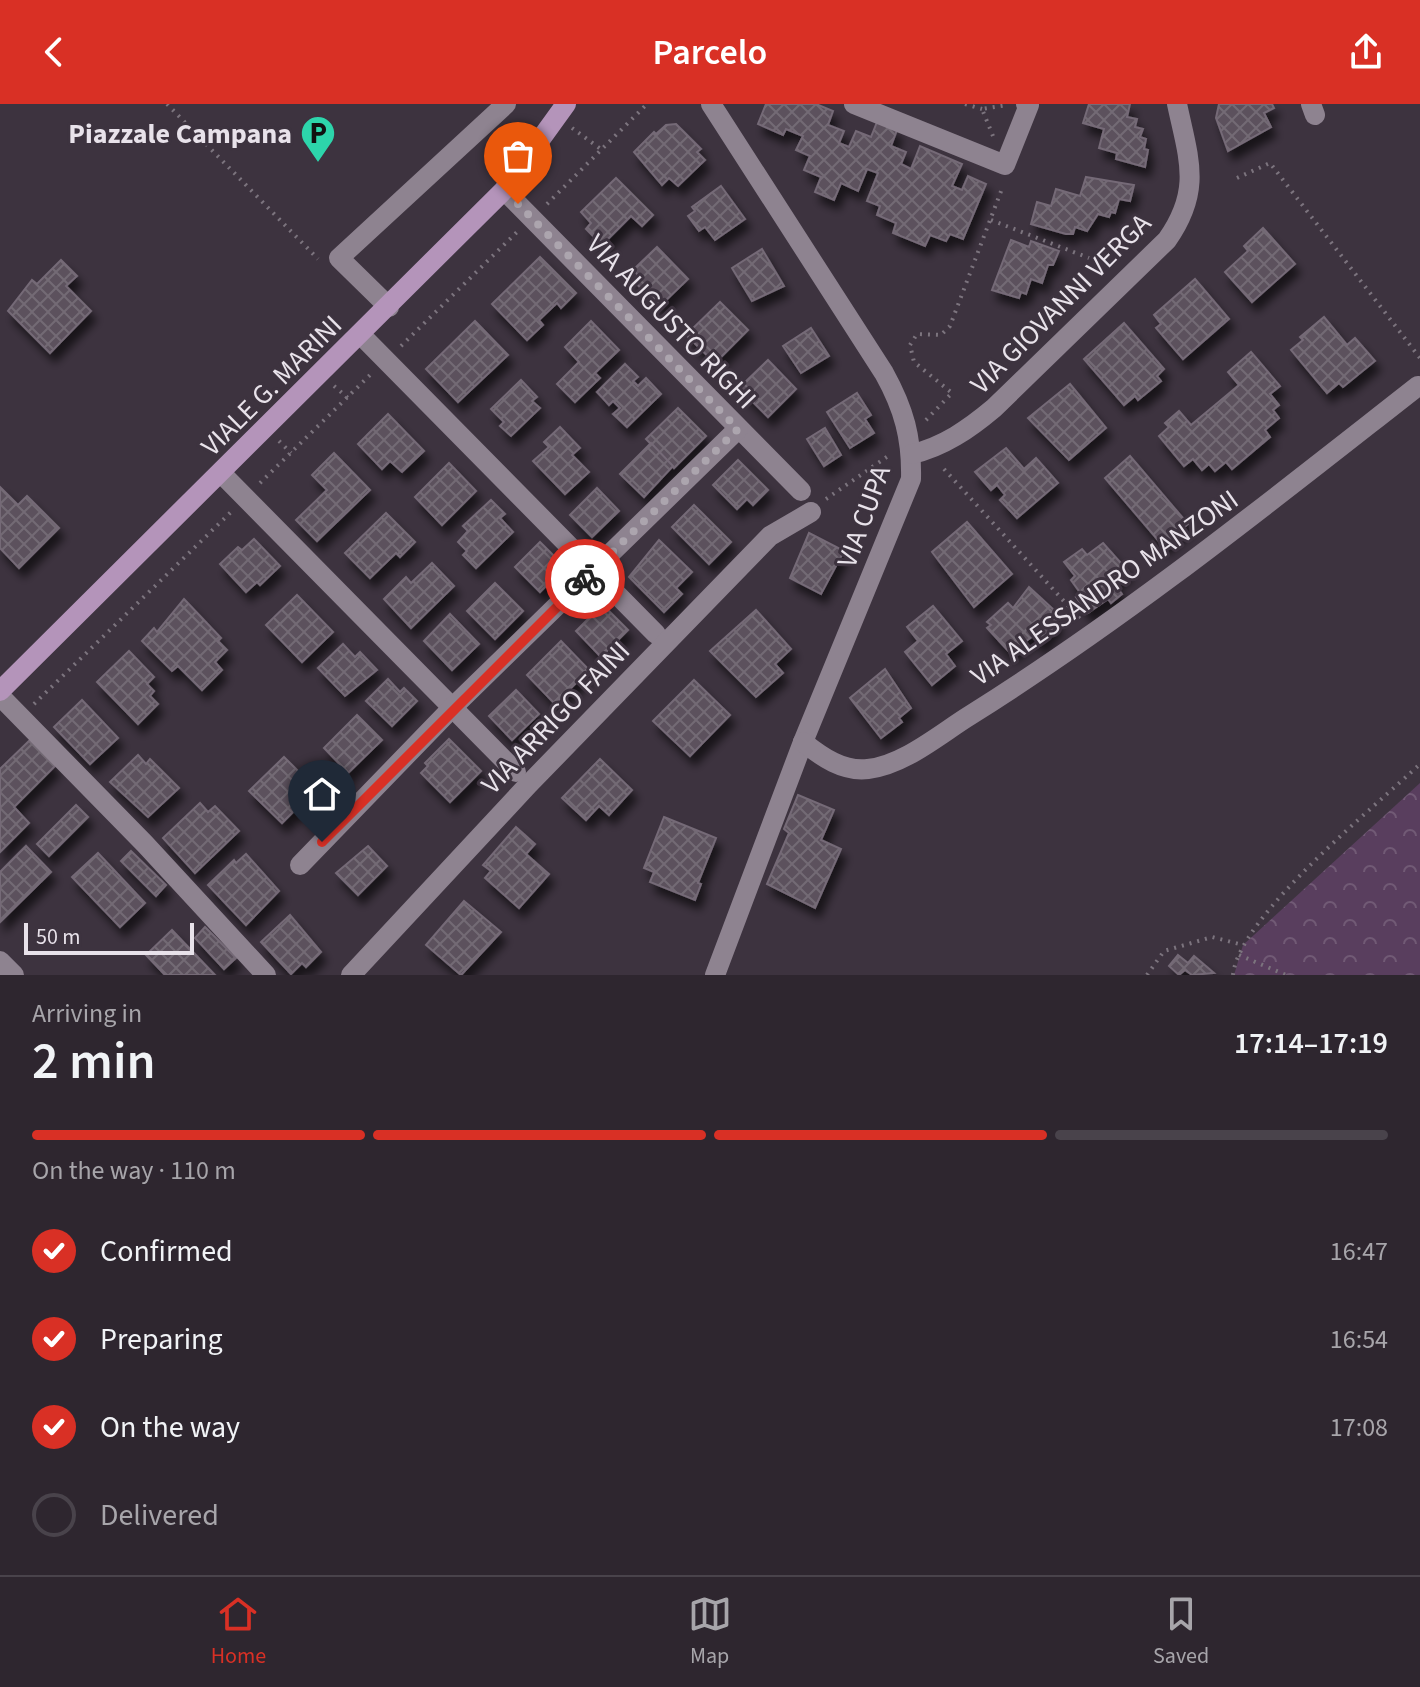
<!DOCTYPE html>
<html lang="en">
<head>
<meta charset="utf-8">
<style>
	body { margin:0; font-family:"Source Sans 3",sans-serif; background:#362e37; color:#f1f3f6; height:100vh; display:flex; flex-direction:column; font-size:30px; white-space:nowrap }
	* { box-sizing:border-box; margin:0 }
	p { font-size:26px; color:#a7a5aa }
	.icon { flex:none; width:44px; height:44px; fill:none; stroke:currentColor; stroke-width:2; stroke-linecap:round; stroke-linejoin:round }
	.map { position:relative; height:871px; overflow:hidden }
	.side { display:flex; flex-direction:column; background:#2e262f; flex:1 }
	.side>* { flex:none }
	.scale { position:absolute; left:24px; bottom:20px; width:170px; box-sizing:border-box; padding-left:8px; border:4px solid #e8e2ea; border-top:0; font-size:22px; line-height:28px; white-space:nowrap; color:#e8e2ea; -webkit-text-stroke:6px #3d333f; paint-order:stroke }
	.pin { position:absolute; display:grid; place-items:center; width:68px; height:68px; color:#fff; margin:-82px -34px; border-radius:50% 50% 50% 0; rotate:-45deg; box-shadow:0 0 8px #0007 }
	.pin .icon { rotate:45deg }
	.courier { position:absolute; display:grid; place-items:center; width:80px; height:80px; margin:-40px; border:6px solid #d93025; border-radius:50%; background:#fff; color:#222; box-shadow:0 2px 10px #0007 }
	.overview em { font-style:normal; font-weight:600 }
	.overview div { display:flex; flex-direction:column-reverse }
	.overview { display:flex; align-items:center; justify-content:space-between; height:136px; padding:0 32px }
	h1 { font-size:52px; font-weight:600; line-height:60px }
	.bar { display:grid; grid-template-columns:repeat(4,1fr); gap:12px 8px; align-content:center; height:96px; padding:0 32px }
	.bar i { height:10px; border-radius:6px; background:#49434b }
	.bar .on { background:#d93025 }
	.bar p { grid-column:span 4 }
	ol { padding:0 32px; list-style:none }
	li { display:flex; align-items:center; gap:24px; height:88px }
	li p { margin-inline-start:auto }
	li .icon { padding:8px; border-radius:50%; background:#d93025; color:#fff; stroke-width:4 }
	li:last-child { color:#a7a5aa }
	li i { width:44px; height:44px; border:4px solid #49434b; border-radius:50% }
	header { display:flex; justify-content:space-between; align-items:center; height:104px; padding:0 32px; background:#d93025; color:#fff; font-size:36px; font-weight:600 }
	.tabs { display:flex; justify-content:space-around; align-items:center; height:112px; border-top:2px solid #49434b; background:#2e262f; font-size:22px; color:#a7a5aa }
	.tabs a { display:grid; justify-items:center; gap:4px }
	.tabs .on { color:#d93025 }
	.map>svg:first-child { display:block }
	.park { fill:url(#park-crowns) }
	.building { fill:url(#building-cross-hatch); stroke:#756a77; stroke-width:2; filter:url(#shadow) }
	.lines { fill:none; stroke-linecap:round; stroke-linejoin:round }
	.path { stroke:#7c747e; stroke-width:4; stroke-dasharray:2 6; stroke-linecap:butt }
	.minor { stroke:#8e8390; stroke-width:20 }
	.major { stroke:#b494ba; stroke-width:20 }
	.done { stroke:#aca5ae; stroke-width:8; stroke-dasharray:0 14.4 }
	.route { stroke:#d93025; stroke-width:10 }
	.labels { text-anchor:middle; stroke-width:6; stroke-linejoin:round; paint-order:stroke }
	.poi-label { font-size:28px; font-weight:bold; fill:#e8e2ea; stroke:#3d333f; text-anchor:end }
	.street-label { font-size:28px; fill:#e8e2ea; stroke:#3d333f }
</style>
</head>
<body>
<header><svg class="icon" aria-label="back" viewBox="0 0 24 24"><path d="M15 5l-7 7 7 7"/></svg>Parcelo<svg class="icon" aria-label="share" viewBox="0 0 24 24"><path d="M12 15V3M7 8l5-5 5 5M5 13v7h14v-7"/></svg></header>
<div class="map">
<svg width="1420" height="871" viewBox="0 0 1420 871">
	<defs>
		<pattern id="park-crowns" width="20" height="18" patternUnits="userSpaceOnUse" patternTransform="scale(2)"><rect width="20" height="18" fill="#593e5e"/><path d="M2 6a3 3 0 1 1 6 0M12 15a3 3 0 1 1 6 0" fill="none" stroke="#715a75"/></pattern>
		<pattern id="building-cross-hatch" width="8" height="8" patternUnits="userSpaceOnUse" patternTransform="scale(2)"><rect width="8" height="8" fill="#5b515d"/><path d="M0 0l8 8M0 8l8-8" fill="none" stroke="#736a74"/></pattern>
		<filter id="shadow"><feDropShadow dx="5" dy="9" stdDeviation="4" flood-color="#0009"/></filter>
	</defs>
	<rect width="100%" height="100%" fill="#3d333f"/>
	<polygon class="park" points="1420,679 1420,871 1234,871 1243,841"/>
	<g class="building">
		<polygon points="766,0 816,0 833,7 828,21 844,27 839,39 849,43 856,27 871,33 877,18 897,26 891,42 906,48 901,60 911,65 920,42 962,60 952,82 962,86 968,72 986,80 963,135 950,130 946,137 930,131 925,142 893,129 896,119 877,111 880,102 867,97 878,69 867,65 858,87 841,79 834,96 815,88 821,73 804,66 810,52 796,46 803,32 786,25 783,31 758,20"/>
		<polygon points="1089,0 1130,0 1127,13 1137,15 1135,23 1143,25 1140,33 1146,35 1144,45 1148,46 1145,63 1116,55 1117,49 1099,44 1104,25 1083,19"/>
		<polygon points="1219,0 1272,0 1274,4 1264,9 1271,23 1228,47 1216,14"/>
		<polygon points="676,20 701,45 697,48 705,56 678,82 669,74 662,81 634,48 654,28 656,30 666,21"/>
		<polygon points="1086,73 1134,81 1130,97 1119,95 1115,109 1111,108 1109,113 1098,110 1087,127 1075,123 1073,130 1066,130 1031,120 1037,98 1051,102 1056,85 1080,92"/>
		<polygon points="616,74 653,111 642,122 631,112 602,141 586,125 591,119 581,108"/>
		<polygon points="721,82 745,115 715,136 705,123 699,127 688,112 695,107 692,103"/>
		<polygon points="1263,124 1295,160 1252,198 1225,168 1248,147 1244,142"/>
		<polygon points="1011,136 1029,143 1031,137 1059,147 1053,161 1048,161 1042,179 1031,175 1026,190 1021,188 1019,194 992,186"/>
		<polygon points="657,143 688,175 659,203 633,176 638,171 633,166"/>
		<polygon points="762,145 784,182 752,197 732,164"/>
		<polygon points="540,153 576,189 561,204 557,199 539,216 543,221 527,236 492,200"/>
		<polygon points="61,156 77,172 66,182 91,207 50,249 8,207 32,176 37,180"/>
		<polygon points="1195,175 1229,215 1183,255 1156,224 1161,220 1154,211"/>
		<polygon points="720,198 748,226 715,259 686,231"/>
		<polygon points="1324,213 1347,241 1355,234 1375,257 1343,283 1339,279 1327,289 1291,246 1303,236 1300,233"/>
		<polygon points="475,217 508,251 458,298 426,265"/>
		<polygon points="591,217 619,246 595,269 600,274 575,298 557,280 579,258 565,243"/>
		<polygon points="1124,219 1164,265 1157,272 1161,277 1138,296 1135,292 1124,301 1084,255"/>
		<polygon points="811,224 829,252 801,269 783,242"/>
		<polygon points="1251,248 1280,282 1270,290 1279,301 1273,306 1279,314 1265,326 1270,333 1232,365 1226,358 1215,367 1209,360 1202,366 1193,355 1184,362 1159,332 1169,323 1165,319 1179,307 1191,321 1239,281 1228,268"/>
		<polygon points="768,256 796,285 768,313 739,284"/>
		<polygon points="625,260 638,273 633,277 638,282 646,274 661,290 627,323 613,310 620,304 613,297 609,301 597,288"/>
		<polygon points="521,276 537,293 532,297 540,304 511,332 500,322 504,318 491,305"/>
		<polygon points="1070,280 1106,324 1069,356 1028,314"/>
		<polygon points="857,289 871,311 865,315 874,329 850,344 827,308"/>
		<polygon points="678,304 706,332 674,364 646,335"/>
		<polygon points="388,310 424,347 402,368 390,357 382,365 358,340"/>
		<polygon points="560,323 580,344 572,351 589,368 565,390 533,357 549,343 544,338"/>
		<polygon points="825,324 841,351 824,362 807,335"/>
		<polygon points="651,339 673,362 644,393 620,370"/>
		<polygon points="1006,344 1024,365 1036,354 1058,379 1017,414 1000,396 1005,391 997,381 991,386 975,368"/>
		<polygon points="334,349 370,386 317,437 296,416 327,386 312,371"/>
		<polygon points="1130,352 1188,420 1163,442 1105,374"/>
		<polygon points="738,356 768,386 753,401 747,395 737,405 713,381"/>
		<polygon points="449,359 476,387 442,421 415,393"/>
		<polygon points="0,383 18,401 27,392 59,424 19,464 0,444"/>
		<polygon points="597,384 619,407 592,433 570,411"/>
		<polygon points="491,396 505,410 500,414 513,428 476,464 463,451 467,447 458,438 468,427 463,422"/>
		<polygon points="694,401 731,438 709,460 672,423"/>
		<polygon points="386,409 415,438 400,453 396,449 370,474 345,449"/>
		<polygon points="967,418 1012,470 974,503 932,448"/>
		<polygon points="809,429 844,447 821,490 790,474"/>
		<polygon points="254,435 280,462 260,481 257,478 246,488 220,460 238,443 242,446"/>
		<polygon points="659,436 692,468 676,484 682,490 664,508 629,473"/>
		<polygon points="540,438 565,463 540,488 515,463"/>
		<polygon points="1103,439 1128,467 1113,478 1122,490 1111,499 1108,495 1088,509 1076,493 1081,490 1071,476 1075,472 1064,458 1082,445 1087,451"/>
		<polygon points="432,459 454,482 411,524 384,495 406,473 411,479"/>
		<polygon points="495,479 523,507 495,535 467,507"/>
		<polygon points="1029,483 1054,506 1050,510 1058,519 1041,540 1033,532 1010,549 987,524 991,521 987,518 1008,499 1013,504"/>
		<polygon points="297,491 333,528 302,558 266,521"/>
		<polygon points="184,495 221,534 218,537 227,546 215,558 222,566 202,586 178,562 172,567 142,537 154,524 157,528"/>
		<polygon points="599,497 628,526 601,553 576,527 590,513 586,509"/>
		<polygon points="933,502 962,537 946,550 955,562 932,581 905,548 918,537 907,523"/>
		<polygon points="756,506 791,545 775,560 783,569 756,593 710,547"/>
		<polygon points="450,510 479,540 452,566 424,537"/>
		<polygon points="561,537 589,566 555,600 527,571"/>
		<polygon points="343,540 355,553 360,548 377,566 345,592 318,564"/>
		<polygon points="129,547 154,573 147,580 154,587 150,592 158,600 138,620 97,578"/>
		<polygon points="885,565 911,604 899,614 902,618 881,634 850,594"/>
		<polygon points="388,575 400,588 404,584 417,597 392,622 366,597"/>
		<polygon points="694,576 730,611 690,652 653,617"/>
		<polygon points="516,586 539,610 512,636 489,612"/>
		<polygon points="82,596 118,634 90,660 54,623"/>
		<polygon points="357,611 382,636 348,669 324,644"/>
		<polygon points="449,635 481,667 450,698 421,669 428,662 425,659"/>
		<polygon points="30,636 55,662 14,703 29,719 0,748 0,665"/>
		<polygon points="138,651 146,660 150,655 179,684 148,713 110,678"/>
		<polygon points="284,653 316,685 282,719 249,687"/>
		<polygon points="600,655 632,686 609,711 599,702 586,716 562,694"/>
		<polygon points="798,691 834,706 821,736 841,745 815,804 767,780 789,729 784,725"/>
		<polygon points="200,699 208,708 215,702 239,727 195,769 163,734"/>
		<polygon points="76,701 88,713 49,752 37,740"/>
		<polygon points="664,713 716,734 698,779 701,780 695,796 650,778 654,768 644,764"/>
		<polygon points="516,723 535,740 526,750 549,770 519,804 485,774 491,767 483,761"/>
		<polygon points="26,742 51,768 0,818 0,768"/>
		<polygon points="368,742 387,762 358,791 336,769"/>
		<polygon points="131,747 166,781 156,792 121,757"/>
		<polygon points="98,749 145,799 120,823 72,773"/>
		<polygon points="246,750 279,787 246,821 208,781 234,756 236,759"/>
		<polygon points="464,797 501,828 461,871 426,841"/>
		<polygon points="290,811 321,848 306,863 302,859 291,870 261,838"/>
		<polygon points="205,823 236,854 224,865 195,834"/>
		<polygon points="172,826 215,871 165,871 146,851"/>
		<polygon points="1178,851 1188,859 1194,852 1214,869 1192,871 1185,866 1179,871 1169,862"/>
	</g>
	<g class="lines">
		<g class="path">
			<polyline points="167,0 318,155"/>
			<polyline points="965,0 982,5"/>
			<polyline points="572,24 602,46"/>
			<polyline points="993,32 982,5 1007,1"/>
			<polyline points="1237,74 1270,59 1420,254"/>
			<polyline points="547,100 647,0"/>
			<polyline points="991,116 1089,154"/>
			<polyline points="401,242 517,128"/>
			<polyline points="334,282 348,294"/>
			<polyline points="926,316 952,289 914,258 910,241 917,230 941,231 950,222 1003,82"/>
			<polyline points="279,337 291,349"/>
			<polyline points="944,365 1081,516"/>
			<polyline points="260,379 371,270"/>
			<polyline points="826,395 891,350"/>
			<polyline points="34,600 231,408"/>
			<polyline points="1239,851 1286,871"/>
			<polyline points="1147,871 1164,847 1212,833 1243,841"/>
			<path d="M1233,871C1239,812 1375,703 1420,660"/>
		</g>
		<g class="minor">
			<path d="M711,0L884,269C904,305 912,334 911,375L803,638L715,871"/>
			<polyline points="854,0 1005,61 1029,1 1026,0"/>
			<polyline points="1311,0 1315,11"/>
			<polyline points="504,86 801,387"/>
			<polyline points="389,203 339,154 506,0"/>
			<polyline points="361,231 656,530"/>
			<path d="M912,350C943,343 969,325 994,304L1167,136C1202,86 1189,56 1177,0"/>
			<polyline points="221,369 516,668"/>
			<polyline points="0,592 145,740 266,871"/>
			<path d="M803,638C822,653 843,668 868,665C904,661 940,630 969,612C1127,513 1271,397 1418,282"/>
			<polyline points="300,761 453,603 738,325"/>
			<polyline points="0,857 14,871"/>
			<polyline points="351,871 528,681 770,432 811,408"/>
		</g>
		<polyline class="major" points="0,587 504,86 566,0"/>
	</g>
	<g class="lines">
		<polyline class="done" points="518,100 738,325 585,475"/>
		<polyline class="route" points="322,738 585,475"/>
	</g>
	<defs>
		<g id="parking-pin" transform="scale(1.8)"><path d="M0 17L-7.5 6A9.5 9.5 0 1 1 7.5 6Z" fill="#2dd5ab" stroke="#3d333f"/><path d="M-3.5-5.5H1a3.5 3.5 0 0 1 0 7H-1V5.5H-3.5ZM-1-3.4V-.6H.8a1.4 1.4 0 0 0 0-2.8Z" fill="#111"/></g>
	</defs>
	<g fill-rule="evenodd">
		<use href="#parking-pin" x="318" y="29"/>
	</g>
	<g class="labels">
		<g class="poi-label">
			<text x="292" y="39">Piazzale Campana</text>
		</g>
		<g class="street-label">
			<text transform="translate(1060 199) rotate(-45)" y="10">VIA GIOVANNI VERGA</text>
			<text transform="translate(672 217) rotate(46)" y="10">VIA AUGUSTO RIGHI</text>
			<text transform="translate(271 281) rotate(-45)" y="10">VIALE G. MARINI</text>
			<text transform="translate(863 412) rotate(-70)" y="10">VIA CUPA</text>
			<text transform="translate(1104 483) rotate(-35)" y="10">VIA ALESSANDRO MANZONI</text>
			<text transform="translate(555 613) rotate(-46)" y="10">VIA ARRIGO FAINI</text>
		</g>
	</g>
</svg>
<div class="scale">50 m</div>
<div class="pin" style="left:518px;top:100px;background:#ea580c"><svg class="icon" aria-label="bag" viewBox="0 0 24 24"><path d="M5 8h14l-1 12H6zM9 8a3 3 0 0 1 6 0"/></svg></div>
<div class="pin" style="left:322px;top:738px;background:#1f2937"><svg class="icon" aria-label="home" viewBox="0 0 24 24"><path d="M3 11l9-7 9 7M6 9v11h12V9"/></svg></div>
<div class="courier" style="left:585px;top:475px"><svg class="icon" aria-label="bike" viewBox="0 0 24 24"><circle cx="6" cy="16" r="4"/><circle cx="18" cy="16" r="4"/><path d="M6 16l4-8h5l3 8M10 8l3 8H6M13 5h3"/></svg></div>
</div>
<section class="side">
<div class="overview"><div><h1>2 min</h1><p>Arriving in</p></div><em>17:14–17:19</em></div>
<div class="bar"><i class="on"></i><i class="on"></i><i class="on"></i><i></i><p>On the way · 110 m</p></div>
<ol>
<li><svg class="icon" aria-label="check" viewBox="0 0 24 24"><path d="M5 12l5 5 9-10"/></svg>Confirmed<p>16:47</p></li>
<li><svg class="icon" aria-label="check" viewBox="0 0 24 24"><path d="M5 12l5 5 9-10"/></svg>Preparing<p>16:54</p></li>
<li><svg class="icon" aria-label="check" viewBox="0 0 24 24"><path d="M5 12l5 5 9-10"/></svg>On the way<p>17:08</p></li>
<li><i></i>Delivered</li>
</ol>
</section>
<nav class="tabs">
<a class="on"><svg class="icon" aria-label="home" viewBox="0 0 24 24"><path d="M3 11l9-7 9 7M6 9v11h12V9"/></svg>Home</a>
<a><svg class="icon" aria-label="map" viewBox="0 0 24 24"><path d="M3 6l6-2 6 2 6-2v14l-6 2-6-2-6 2zM9 4v14M15 6v14"/></svg>Map</a>
<a><svg class="icon" aria-label="saved" viewBox="0 0 24 24"><path d="M7 4h10v16l-5-4-5 4z"/></svg>Saved</a>
</nav>
</body>
</html>
